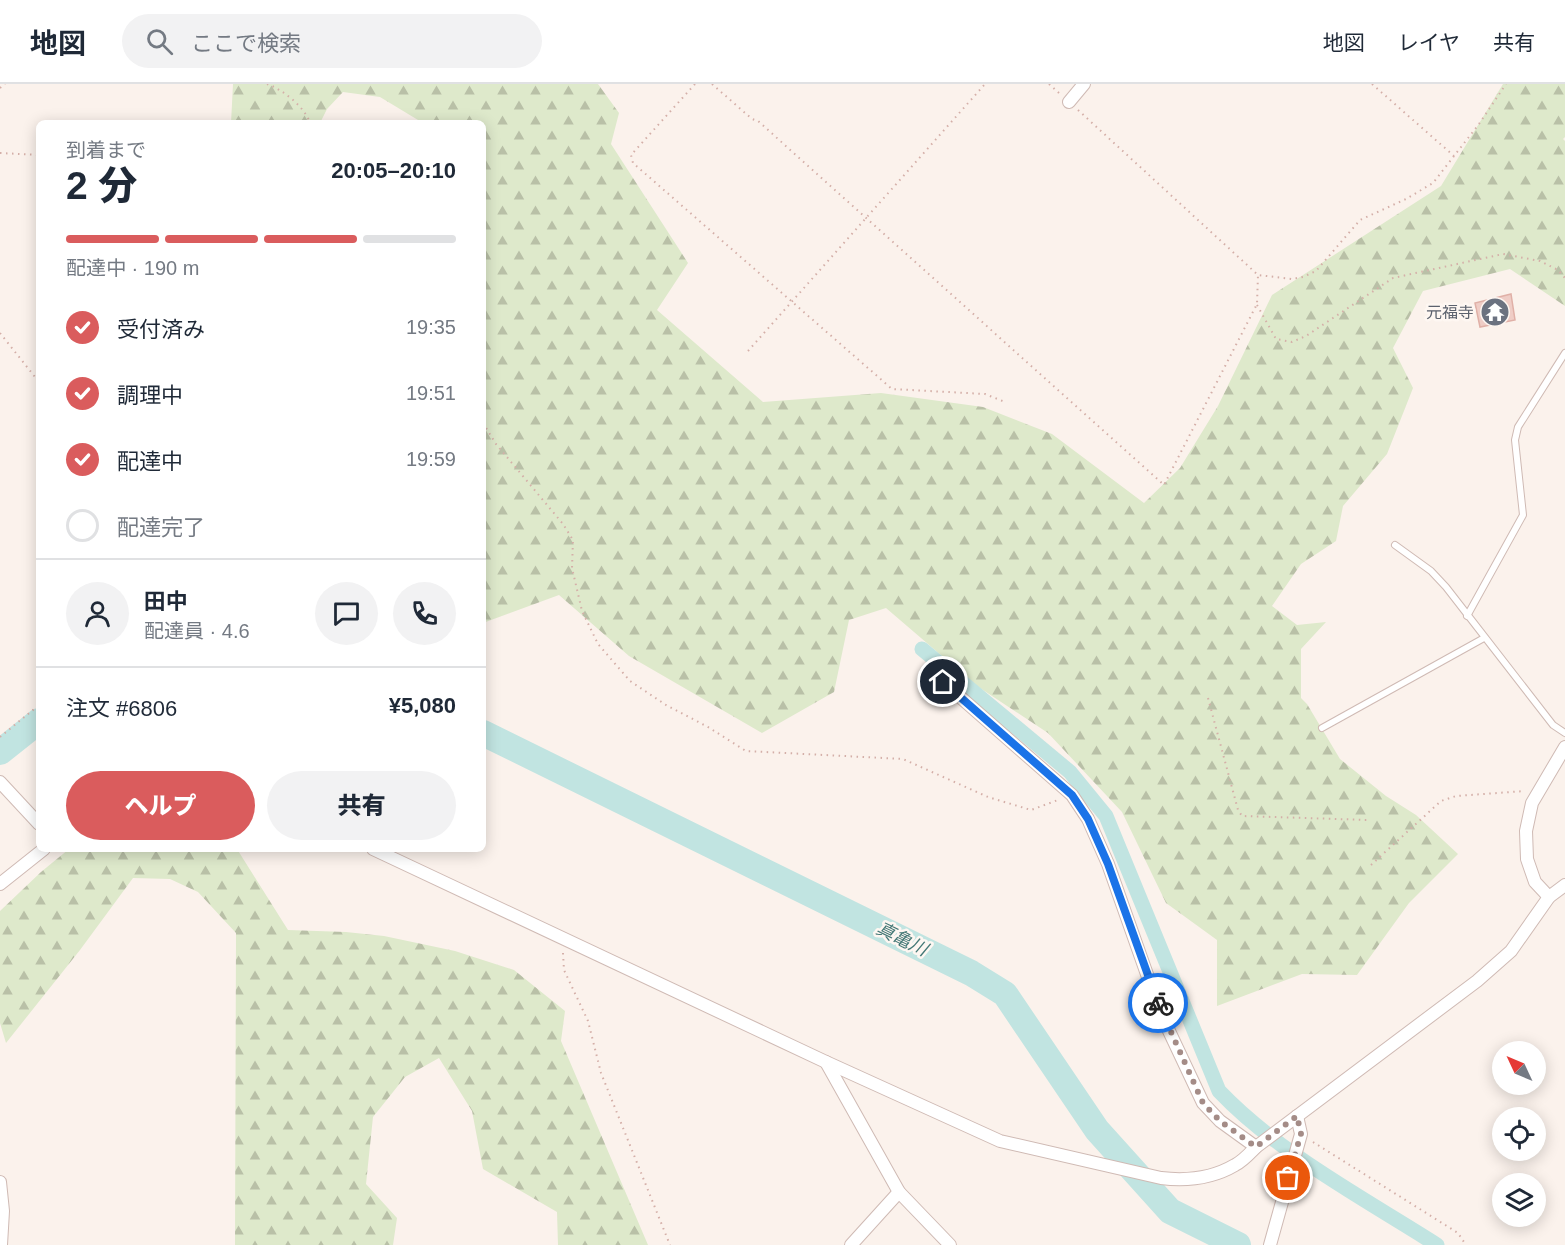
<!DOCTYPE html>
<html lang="ja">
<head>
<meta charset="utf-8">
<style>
	body { margin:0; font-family:Arial,"Noto Sans JP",sans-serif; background:#f2f2f3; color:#1f2937; height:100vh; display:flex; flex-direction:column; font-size:22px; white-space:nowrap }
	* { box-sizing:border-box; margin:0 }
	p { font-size:20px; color:#747a83 }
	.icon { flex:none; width:33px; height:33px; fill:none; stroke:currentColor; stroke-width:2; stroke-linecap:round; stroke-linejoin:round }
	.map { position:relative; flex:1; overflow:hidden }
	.panel { position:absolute; left:36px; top:36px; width:450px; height:732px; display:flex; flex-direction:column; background:#fff; border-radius:9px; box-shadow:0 3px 15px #0003 }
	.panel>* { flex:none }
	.needle { width:39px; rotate:314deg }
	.buttons { position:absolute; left:1492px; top:957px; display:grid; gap:12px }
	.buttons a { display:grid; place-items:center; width:54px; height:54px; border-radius:50%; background:#fff; box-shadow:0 3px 15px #0003; font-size:30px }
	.pin { position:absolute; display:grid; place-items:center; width:51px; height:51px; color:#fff; margin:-26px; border:3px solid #fff; border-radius:50%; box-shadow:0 2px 6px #0007 }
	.courier { position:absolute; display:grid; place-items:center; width:60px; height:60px; margin:-30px; border:4px solid #1a73e8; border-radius:50%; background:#fff; color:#222; box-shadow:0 2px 8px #0007 }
	.summary em { font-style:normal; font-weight:800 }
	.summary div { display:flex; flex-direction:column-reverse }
	.summary { display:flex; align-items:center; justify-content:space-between; height:102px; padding:0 30px }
	h1 { font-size:39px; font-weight:800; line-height:45px }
	.bar { display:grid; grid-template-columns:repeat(4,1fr); gap:9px 6px; align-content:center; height:72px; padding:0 30px }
	.bar i { height:8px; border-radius:4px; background:#e0e1e3 }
	.bar .on { background:#da5c5d }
	.bar p { grid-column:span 4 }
	.line { display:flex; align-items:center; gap:15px; padding:0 30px; border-top:2px solid #e0e1e3 }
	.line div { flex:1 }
	.round { display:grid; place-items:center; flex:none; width:63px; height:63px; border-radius:32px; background:#f2f2f3 }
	ol { padding:0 30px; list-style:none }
	li { display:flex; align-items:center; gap:18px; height:66px }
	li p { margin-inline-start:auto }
	li .icon { padding:6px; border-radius:50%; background:#da5c5d; color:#fff; stroke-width:4 }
	li:last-child { color:#747a83 }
	li i { width:33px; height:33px; border:3px solid #e0e1e3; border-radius:50% }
	.action { display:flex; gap:12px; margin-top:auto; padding:12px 30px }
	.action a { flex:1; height:69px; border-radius:36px; background:#da5c5d; color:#fff; font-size:24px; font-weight:800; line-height:69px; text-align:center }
	.action a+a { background:#f2f2f3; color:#1f2937 }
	header { display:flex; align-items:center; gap:36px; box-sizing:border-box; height:84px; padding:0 30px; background:#fff; border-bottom:2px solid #e0e1e3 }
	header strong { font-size:28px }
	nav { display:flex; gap:33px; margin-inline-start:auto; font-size:21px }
	.search { width:420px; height:54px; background:#f2f2f3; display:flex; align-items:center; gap:15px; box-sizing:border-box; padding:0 21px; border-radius:33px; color:#747a83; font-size:22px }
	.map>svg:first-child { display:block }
	.forest { fill:url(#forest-firs) }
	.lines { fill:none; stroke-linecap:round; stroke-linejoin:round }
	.canal { stroke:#c1e4e1; stroke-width:15 }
	.river { stroke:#c1e4e1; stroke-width:26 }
	.building { fill:#efcdc6; stroke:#e0b0a7; stroke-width:1.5 }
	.lane-casing { stroke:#cfbab4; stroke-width:8 }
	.street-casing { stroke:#cfbab4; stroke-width:14 }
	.path { stroke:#d4afa8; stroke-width:2; stroke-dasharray:1.5 4.5; stroke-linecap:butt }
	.lane { stroke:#fff; stroke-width:6 }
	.street { stroke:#fff; stroke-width:12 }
	.done { stroke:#a48c87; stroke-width:6; stroke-dasharray:0 10.8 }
	.route { stroke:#1a73e8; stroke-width:8 }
	.labels { text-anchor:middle; stroke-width:5; stroke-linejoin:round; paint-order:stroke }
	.worship-label { font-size:16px; fill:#5b616d; stroke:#fef7f2; text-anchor:end }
	.water-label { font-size:18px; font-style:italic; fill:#447876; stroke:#fef7f2 }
</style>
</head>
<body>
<header>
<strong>地図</strong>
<div class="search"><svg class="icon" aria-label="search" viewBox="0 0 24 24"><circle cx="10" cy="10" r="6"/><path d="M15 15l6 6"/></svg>ここで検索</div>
<nav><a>地図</a><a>レイヤ</a><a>共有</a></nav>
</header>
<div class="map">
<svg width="1565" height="1161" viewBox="0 0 1565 1161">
	<defs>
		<pattern id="forest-firs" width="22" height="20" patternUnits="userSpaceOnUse" patternTransform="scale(1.5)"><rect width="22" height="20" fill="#dee9cb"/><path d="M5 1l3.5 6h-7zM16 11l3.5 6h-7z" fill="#b9c0a7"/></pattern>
	</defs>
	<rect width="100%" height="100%" fill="#fbf2ec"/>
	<g class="forest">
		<polygon points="233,0 598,0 619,29 611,60 688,179 657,226 763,318 881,309 983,323 1052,350 1144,419 1180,384 1218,322 1272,211 1441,102 1503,0 1565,0 1565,53 1563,55 1565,57 1565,222 1510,185 1423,207 1393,264 1413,304 1387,370 1343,422 1336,457 1301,480 1272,522 1297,541 1326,538 1301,565 1301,614 1307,620 1340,675 1386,712 1416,731 1458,770 1409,819 1357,891 1302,890 1217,922 1217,856 1166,819 1122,728 1048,649 977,602 886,524 849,536 834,608 762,649 629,572 559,511 483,539 483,39 423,39 380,13 343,8 327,25 320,39 231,39"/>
		<polygon points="69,765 237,765 288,846 346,848 384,852 455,867 514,886 565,927 561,957 648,1161 558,1161 557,1128 483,1085 472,1027 439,974 405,993 373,1033 366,1100 397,1134 393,1161 235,1161 236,849 198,808 170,795 133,794 80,866 6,959 0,939 0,827 41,788"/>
	</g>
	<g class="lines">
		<path class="canal" d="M922,565L1070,688L1106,732L1219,1007C1278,1069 1365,1115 1437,1161"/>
		<g class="river">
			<polyline points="483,649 971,889 1005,910 1097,1046 1170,1127 1238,1161"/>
			<polyline points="0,668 39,637"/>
		</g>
	</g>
	<polygon class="building" points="1511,210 1515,236 1480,243 1475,219"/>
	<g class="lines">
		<g class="lane-casing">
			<g id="lane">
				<polyline points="1395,461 1431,487 1446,503 1553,641 1565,649"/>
				<polyline points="1467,532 1523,431 1515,356 1518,343 1565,269"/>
				<polyline points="1322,644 1484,554"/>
			</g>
		</g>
		<g class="street-casing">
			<g id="street">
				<polyline points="1069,18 1084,0"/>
				<polyline points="943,598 1072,711 1088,735 1108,780 1161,930 1203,1019 1220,1037 1256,1063"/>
				<polyline points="0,698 39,740"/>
				<path d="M373,765L826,978L1000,1057L1161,1094C1186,1097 1213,1094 1235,1081C1243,1077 1250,1069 1256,1063L1477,897L1511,867L1549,813L1565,801"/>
				<polyline points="0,800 44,765"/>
				<polyline points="1549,813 1535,798 1527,775 1526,747 1532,719 1565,663"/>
				<polyline points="826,978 899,1108 950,1161"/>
				<polyline points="0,1098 3,1127 1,1161"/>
				<polyline points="851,1161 899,1108"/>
				<polyline points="1270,1161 1301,1050 1297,1032"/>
			</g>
		</g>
		<g class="path">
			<path d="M267,0C282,5 305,23 310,39"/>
			<polyline points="695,0 631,71 633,79 892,305 985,310 1005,318"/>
			<polyline points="712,0 752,35 758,37 1164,401 1257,220 1258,191"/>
			<polyline points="1049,0 1060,10"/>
			<polyline points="1372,0 1454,72"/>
			<polyline points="0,4 5,0"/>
			<polyline points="1078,26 1258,191 1292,195 1303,193 1316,187 1360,136 1406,115 1433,99 1479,40 1506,0"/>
			<polyline points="0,69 39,71"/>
			<polyline points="1257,221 1276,255 1292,258 1306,252 1393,194 1503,170 1540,177 1558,186 1565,194"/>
			<polyline points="0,249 39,298"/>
			<polyline points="748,267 985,0"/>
			<polyline points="483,339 496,360 563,440 573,456 572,484 582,527 598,560 630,597 666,621 708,643 746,667 903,675 988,713 1031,726 1058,716"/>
			<polyline points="1208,614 1238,726 1242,732 1368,736"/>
			<polyline points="0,653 39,621"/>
			<polyline points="1371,781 1441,717 1456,712 1525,707"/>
			<polyline points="563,869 564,886 588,937 601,989 670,1161"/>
			<polyline points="1313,1058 1458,1149 1466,1161"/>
		</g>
		<use href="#lane" class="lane"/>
		<use href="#street" class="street"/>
	</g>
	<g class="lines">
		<polyline class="done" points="1158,919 1203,1019 1220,1037 1256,1063 1297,1032 1301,1050 1288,1094"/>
		<polyline class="route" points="943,598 1072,711 1088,735 1108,780 1158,919"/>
	</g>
	<defs>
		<g id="temple-disc" transform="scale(1.5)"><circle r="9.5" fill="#6b7280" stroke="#fef7f2"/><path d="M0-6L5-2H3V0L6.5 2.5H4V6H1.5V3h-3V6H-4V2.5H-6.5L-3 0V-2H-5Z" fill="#fff"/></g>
	</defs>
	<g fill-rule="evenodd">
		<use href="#temple-disc" x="1495" y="228"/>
	</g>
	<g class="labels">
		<g class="worship-label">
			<text x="1474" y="234">元福寺</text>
		</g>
		<g class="water-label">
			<text transform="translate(902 855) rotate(26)" y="6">真亀川</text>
		</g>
	</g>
</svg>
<div class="buttons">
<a><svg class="needle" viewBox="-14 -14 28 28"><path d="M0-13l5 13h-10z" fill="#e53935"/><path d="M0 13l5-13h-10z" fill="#747a83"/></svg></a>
<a><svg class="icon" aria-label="locate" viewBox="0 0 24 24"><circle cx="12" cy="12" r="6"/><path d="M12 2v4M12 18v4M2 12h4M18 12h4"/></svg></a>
<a><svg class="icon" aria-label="layers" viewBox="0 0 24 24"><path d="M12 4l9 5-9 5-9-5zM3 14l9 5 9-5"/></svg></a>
</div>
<div class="pin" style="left:1288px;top:1094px;background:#ea580c"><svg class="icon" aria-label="bag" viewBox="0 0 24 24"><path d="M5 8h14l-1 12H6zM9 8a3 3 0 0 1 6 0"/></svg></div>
<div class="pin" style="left:943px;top:598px;background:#1f2937"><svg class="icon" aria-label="home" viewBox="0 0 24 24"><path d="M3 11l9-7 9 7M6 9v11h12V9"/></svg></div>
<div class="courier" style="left:1158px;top:919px"><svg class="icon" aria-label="bike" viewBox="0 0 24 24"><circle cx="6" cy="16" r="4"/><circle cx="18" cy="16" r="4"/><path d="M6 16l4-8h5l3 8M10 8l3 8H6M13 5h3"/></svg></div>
<section class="panel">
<div class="summary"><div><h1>2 分</h1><p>到着まで</p></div><em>20:05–20:10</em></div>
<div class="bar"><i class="on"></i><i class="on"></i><i class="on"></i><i></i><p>配達中 · 190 m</p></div>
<ol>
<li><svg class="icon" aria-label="check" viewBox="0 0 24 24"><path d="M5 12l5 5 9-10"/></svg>受付済み<p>19:35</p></li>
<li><svg class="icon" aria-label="check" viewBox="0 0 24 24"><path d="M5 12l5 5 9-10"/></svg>調理中<p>19:51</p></li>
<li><svg class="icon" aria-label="check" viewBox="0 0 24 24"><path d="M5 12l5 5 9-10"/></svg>配達中<p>19:59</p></li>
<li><i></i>配達完了</li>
</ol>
<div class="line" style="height:108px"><a class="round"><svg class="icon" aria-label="person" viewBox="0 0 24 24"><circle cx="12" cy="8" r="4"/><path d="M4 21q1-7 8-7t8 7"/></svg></a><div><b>田中</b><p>配達員 · 4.6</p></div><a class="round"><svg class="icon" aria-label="chat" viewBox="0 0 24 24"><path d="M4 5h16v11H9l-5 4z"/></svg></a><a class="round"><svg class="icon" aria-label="phone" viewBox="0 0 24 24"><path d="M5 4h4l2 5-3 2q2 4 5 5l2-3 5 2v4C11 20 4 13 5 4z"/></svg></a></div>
<div class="line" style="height:78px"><div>注文 #6806</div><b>¥5,080</b></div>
<div class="action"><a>ヘルプ</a><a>共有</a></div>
</section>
</div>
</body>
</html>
